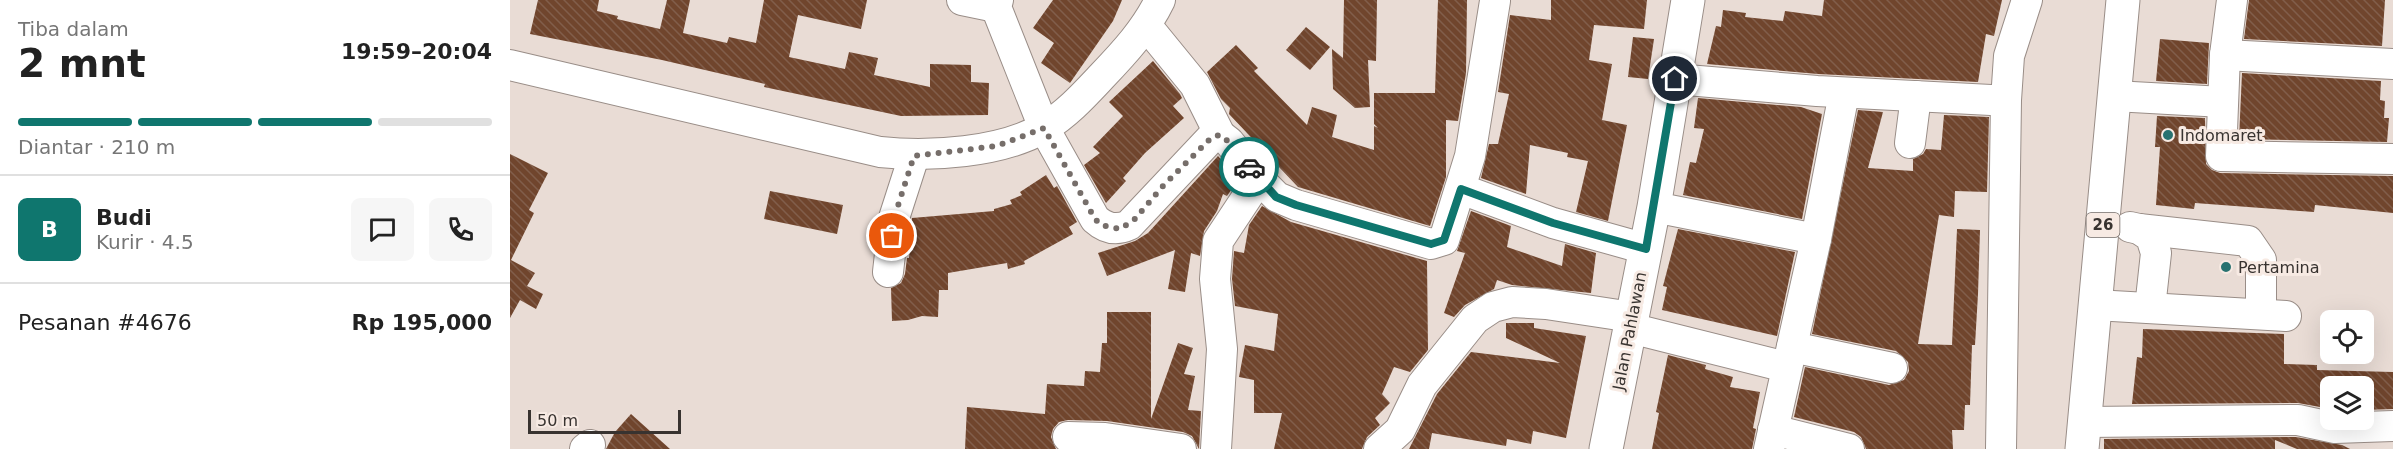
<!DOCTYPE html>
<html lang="id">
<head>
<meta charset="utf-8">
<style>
	body { margin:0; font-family:"DejaVu Sans",sans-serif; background:#f6f6f6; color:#222; height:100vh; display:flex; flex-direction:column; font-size:22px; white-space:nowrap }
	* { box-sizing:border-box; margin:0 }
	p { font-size:20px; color:#767676 }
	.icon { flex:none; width:33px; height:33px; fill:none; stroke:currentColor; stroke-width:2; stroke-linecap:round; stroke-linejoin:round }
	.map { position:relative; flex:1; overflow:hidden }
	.sheet { display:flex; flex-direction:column; background:#fff; width:510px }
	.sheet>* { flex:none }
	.tools { position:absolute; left:1810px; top:310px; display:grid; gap:12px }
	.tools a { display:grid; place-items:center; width:54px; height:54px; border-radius:9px; background:#fff; box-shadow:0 6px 24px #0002; font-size:30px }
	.scale { position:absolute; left:18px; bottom:15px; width:153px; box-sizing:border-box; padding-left:6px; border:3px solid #383330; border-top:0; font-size:16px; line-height:21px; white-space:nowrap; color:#383330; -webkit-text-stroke:4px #f7eae3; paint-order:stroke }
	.pin { position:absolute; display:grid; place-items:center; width:51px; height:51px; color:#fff; margin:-26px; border:3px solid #fff; border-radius:50%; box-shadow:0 2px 6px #0007 }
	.courier { position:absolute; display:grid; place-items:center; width:60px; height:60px; margin:-30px; border:4px solid #0f766e; border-radius:50%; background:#fff; color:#222; box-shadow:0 2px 8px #0007 }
	.headline em { font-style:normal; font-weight:600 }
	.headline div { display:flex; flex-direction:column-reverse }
	.headline { display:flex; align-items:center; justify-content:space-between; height:102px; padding:0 18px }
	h1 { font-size:39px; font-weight:600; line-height:45px }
	.bar { display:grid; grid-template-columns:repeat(4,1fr); gap:9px 6px; align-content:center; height:72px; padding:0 18px }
	.bar i { height:8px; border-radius:4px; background:#e0e0e0 }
	.bar .on { background:#0f766e }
	.bar p { grid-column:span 4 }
	.line { display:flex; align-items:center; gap:15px; padding:0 18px; border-top:2px solid #e0e0e0 }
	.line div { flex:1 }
	.round { display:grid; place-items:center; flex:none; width:63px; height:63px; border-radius:9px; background:#f6f6f6 }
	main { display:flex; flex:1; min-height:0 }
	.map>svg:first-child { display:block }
	.building { fill:url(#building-back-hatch) }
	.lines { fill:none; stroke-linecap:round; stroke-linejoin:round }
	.minor-casing { stroke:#998d87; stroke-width:32 }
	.major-casing { stroke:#998d87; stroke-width:35 }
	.highway-casing { stroke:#998d87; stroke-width:35 }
	.minor { stroke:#fff; stroke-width:30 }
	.major { stroke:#fff; stroke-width:33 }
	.highway { stroke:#fff; stroke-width:33 }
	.done { stroke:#766e6a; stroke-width:6; stroke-dasharray:0 10.8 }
	.route { stroke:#0f766e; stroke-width:8 }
	.poi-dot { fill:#287270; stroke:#f7eae3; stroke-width:2 }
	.labels { text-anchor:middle; stroke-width:6; stroke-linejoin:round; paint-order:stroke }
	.shield { fill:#f7eae3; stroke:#716a66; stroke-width:1.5 }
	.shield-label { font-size:15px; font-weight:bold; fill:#383330 }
	.poi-label { font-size:16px; fill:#383330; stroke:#f7eae3; text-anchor:start }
	.street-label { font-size:16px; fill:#383330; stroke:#f7eae3 }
</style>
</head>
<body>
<main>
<section class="sheet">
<div class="headline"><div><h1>2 mnt</h1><p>Tiba dalam</p></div><em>19:59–20:04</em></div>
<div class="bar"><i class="on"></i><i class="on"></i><i class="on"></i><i></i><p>Diantar · 210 m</p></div>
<div class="line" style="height:108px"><b class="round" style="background:#0f766e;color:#fff">B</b><div><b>Budi</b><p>Kurir · 4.5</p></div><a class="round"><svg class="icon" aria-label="chat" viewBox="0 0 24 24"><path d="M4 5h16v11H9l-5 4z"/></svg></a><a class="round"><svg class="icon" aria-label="phone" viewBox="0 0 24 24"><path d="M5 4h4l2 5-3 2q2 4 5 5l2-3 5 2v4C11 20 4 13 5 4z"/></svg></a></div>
<div class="line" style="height:78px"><div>Pesanan #4676</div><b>Rp 195,000</b></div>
</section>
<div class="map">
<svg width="1883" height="449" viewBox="0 0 1883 449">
	<defs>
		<pattern id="building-back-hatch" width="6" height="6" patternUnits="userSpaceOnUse" patternTransform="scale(1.5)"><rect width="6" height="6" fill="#70452d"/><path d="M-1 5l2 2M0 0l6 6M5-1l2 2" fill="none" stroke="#815e4b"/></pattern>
	</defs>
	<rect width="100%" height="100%" fill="#e9dcd5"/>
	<g class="building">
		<polygon points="28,0 89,0 87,11 108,16 107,19 150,29 157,0 180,0 173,33 217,43 219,37 246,43 254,0 357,0 351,29 288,15 279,57 335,69 339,52 368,58 364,75 420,87 420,64 461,65 461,82 479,83 478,115 391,116 254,87 255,84 152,60 20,34"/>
		<polygon points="543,0 612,0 603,21 560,83 531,63 544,43 523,28"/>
		<polygon points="834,0 867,0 866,61 858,60 860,107 845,108 823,89 822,49 833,58"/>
		<polygon points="928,0 957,0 956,73 948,121 936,120 936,177 920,226 788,187 719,114 720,108 711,99 697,72 726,45 748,68 744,71 797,125 802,107 827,115 822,137 864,150 864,126 868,128 864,124 864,93 925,93"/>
		<polygon points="1041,0 1137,0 1134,29 1084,25 1079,60 1102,64 1092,120 1117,125 1098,221 1066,212 1078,161 1057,157 1058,153 1020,145 1016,194 971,178 979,144 988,144 999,94 988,92 1000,15 1041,20"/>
		<polygon points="1314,0 1492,0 1484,36 1476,34 1468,82 1308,74 1197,64 1206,26 1211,27 1213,10 1236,13 1235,17 1273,21 1275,11 1312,16"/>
		<polygon points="1739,0 1875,0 1872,46 1734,39"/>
		<polygon points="796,27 820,47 800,70 776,50"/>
		<polygon points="1123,37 1144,39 1138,79 1118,77"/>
		<polygon points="1650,39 1699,43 1697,84 1646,81"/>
		<polygon points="643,61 670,94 672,98 663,106 674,118 635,153 613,178 616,181 596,203 574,165 590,153 583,147 613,116 599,102"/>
		<polygon points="1732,73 1871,81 1870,100 1875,101 1874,118 1879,118 1877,142 1729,139"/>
		<polygon points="1188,98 1291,107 1312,114 1292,219 1173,195 1180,162 1186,163 1194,129 1184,128"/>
		<polygon points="1348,110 1373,112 1358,168 1403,171 1403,159 1413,154 1416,149 1431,150 1434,115 1479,117 1477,192 1445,191 1444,217 1429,215 1408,344 1442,345 1447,229 1470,230 1468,294 1465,345 1462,345 1460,405 1455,405 1454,430 1442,430 1443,449 1356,449 1351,437 1344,432 1284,417 1295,367 1379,385 1394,380 1399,371 1398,362 1386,351 1302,334"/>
		<polygon points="1647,116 1695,118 1696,164 1702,170 1710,173 1883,176 1883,213 1805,205 1804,212 1685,203 1684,209 1646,205 1650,147 1645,147"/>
		<polygon points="0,154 38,173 19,210 24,213 1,260 25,273 17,286 33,294 26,309 10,300 0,318"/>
		<polygon points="708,156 728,180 717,196 713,194 707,211 694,231 690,256 681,253 675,292 658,289 665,250 597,276 588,253 625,241 638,233"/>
		<polygon points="536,175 544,188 547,186 567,222 559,227 563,234 514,261 515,264 498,269 497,263 438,273 438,290 429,290 428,317 412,316 398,320 382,321 381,288 391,283 395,274 397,258 399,258 402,218 484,211 484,209 502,204 500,200 512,195 510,192"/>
		<polygon points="260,191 333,205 327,234 254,219"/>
		<polygon points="752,206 781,222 917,261 918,350 900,372 884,367 872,394 880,403 865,418 870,425 857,437 852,449 764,449 772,413 744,413 744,380 729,377 735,345 764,351 768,314 725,306 722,279 724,251 734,253 739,225"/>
		<polygon points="961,211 1001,226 997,247 1052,266 1055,244 1086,253 1081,293 1002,285 987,280 984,289 955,305 944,317 934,313 955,253 947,251"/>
		<polygon points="1168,229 1285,252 1267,336 1152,310 1157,287 1153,286"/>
		<polygon points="597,312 641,312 641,419 668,343 683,348 674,374 685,376 678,410 691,411 689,449 682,436 673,432 597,421 558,420 549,422 543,429 541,437 546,449 455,449 457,407 535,414 537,384 574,386 575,371 590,372 592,343 597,343"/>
		<polygon points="996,323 1024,323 1024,328 1076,336 1056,438 1023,431 1021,444 997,439 996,446 922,433 919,449 899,449 927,394 961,352 1050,363 996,338"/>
		<polygon points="1633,329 1774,334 1774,364 1807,365 1807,370 1883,372 1883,409 1854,410 1854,387 1821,387 1821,409 1788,403 1622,404 1627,357 1632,358"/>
		<polygon points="1158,355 1196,365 1195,369 1223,377 1220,387 1250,392 1243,428 1246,429 1242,449 1142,449 1149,413 1146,412"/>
		<polygon points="121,414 160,449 96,449 105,432"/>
		<polygon points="1786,437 1832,445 1840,449 1787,449 1765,440 1765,449 1594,449 1594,439"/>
	</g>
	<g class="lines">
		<g class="minor-casing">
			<g id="minor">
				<polyline points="452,0 486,7"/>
				<path d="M488,0L486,7L534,128L585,219C595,228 606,231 619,225L702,137L710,135L719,142L749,179L708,241L705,279L712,349L706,449"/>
				<polyline points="1722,0 1715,55 1711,156 1883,159"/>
				<polyline points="636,25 685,85 710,135"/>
				<polyline points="1715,55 1883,64"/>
				<path d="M0,65L370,152C419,157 492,153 535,127C557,114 575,94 592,76C615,52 636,29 650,0"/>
				<polyline points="1165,79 1307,91 1481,100"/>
				<polyline points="1604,96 1713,102"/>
				<polyline points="1400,143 1406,96"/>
				<polyline points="749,179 767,197 786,205 921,244 934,240 960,156 985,1"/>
				<polyline points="951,189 1043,223 1136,249"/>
				<polyline points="1144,207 1306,239"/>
				<polyline points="1620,227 1629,229 1641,237 1646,253 1640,308"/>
				<polyline points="1629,229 1738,241 1751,260 1751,314"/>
				<polyline points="378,272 384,218 404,156"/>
				<polyline points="1585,305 1776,316"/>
				<polyline points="1120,328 1276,367"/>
				<polyline points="1282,347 1382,368"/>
				<polyline points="1575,422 1788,420 1825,428 1883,426"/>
				<polyline points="1263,430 1339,449"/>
				<polyline points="558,437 595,438 671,449"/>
				<polyline points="75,449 80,445"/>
				<polyline points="869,449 890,430 912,385 965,319 983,307 1002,302 1036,304 1122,317"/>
				<polyline points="1259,449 1306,239 1334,93"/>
				<polyline points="1491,449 1496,100 1499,56 1517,0"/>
			</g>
		</g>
		<g class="major-casing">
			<polyline id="major" points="1096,449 1144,207 1178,0"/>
		</g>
		<g class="highway-casing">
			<polyline id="highway" points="1572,449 1613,0"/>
		</g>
		<use href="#minor" class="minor"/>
		<use href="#major" class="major"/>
		<use href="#highway" class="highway"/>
	</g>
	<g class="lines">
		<polyline class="done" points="382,236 384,218 404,156 487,146 534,128 585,219 591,225 610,229 624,220 653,186 702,137 710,135 719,142 739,167"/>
		<polyline class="route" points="739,167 766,197 786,205 921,244 934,240 951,189 1043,223 1136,249 1165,79"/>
	</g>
	<g class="poi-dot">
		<circle cx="1658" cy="135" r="6"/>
		<circle cx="1716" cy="267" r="6"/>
	</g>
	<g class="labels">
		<rect class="shield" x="1576.5" y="213" width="33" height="24" rx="4.5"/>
		<g class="shield-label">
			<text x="1593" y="230">26</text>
		</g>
		<g class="poi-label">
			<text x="1670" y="141">Indomaret</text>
			<text x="1728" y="273">Pertamina</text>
		</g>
		<g class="street-label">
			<text transform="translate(1119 331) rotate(-79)" y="6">Jalan Pahlawan</text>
		</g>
	</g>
</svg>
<div class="tools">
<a><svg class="icon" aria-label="locate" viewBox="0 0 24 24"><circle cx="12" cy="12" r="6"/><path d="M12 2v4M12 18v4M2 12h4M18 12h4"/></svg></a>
<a><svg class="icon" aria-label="layers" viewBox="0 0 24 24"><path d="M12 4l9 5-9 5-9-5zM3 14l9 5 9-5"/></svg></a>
</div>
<div class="scale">50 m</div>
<div class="pin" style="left:382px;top:236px;background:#ea580c"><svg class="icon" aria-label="bag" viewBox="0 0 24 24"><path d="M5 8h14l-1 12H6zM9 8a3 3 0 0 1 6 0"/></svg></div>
<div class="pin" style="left:1165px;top:79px;background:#1f2937"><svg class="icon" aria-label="home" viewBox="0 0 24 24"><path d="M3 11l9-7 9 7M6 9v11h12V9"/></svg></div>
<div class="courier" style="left:739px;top:167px"><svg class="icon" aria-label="car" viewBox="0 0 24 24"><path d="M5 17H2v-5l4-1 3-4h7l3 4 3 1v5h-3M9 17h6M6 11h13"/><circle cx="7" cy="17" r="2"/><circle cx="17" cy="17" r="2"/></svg></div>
</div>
</main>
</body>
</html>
